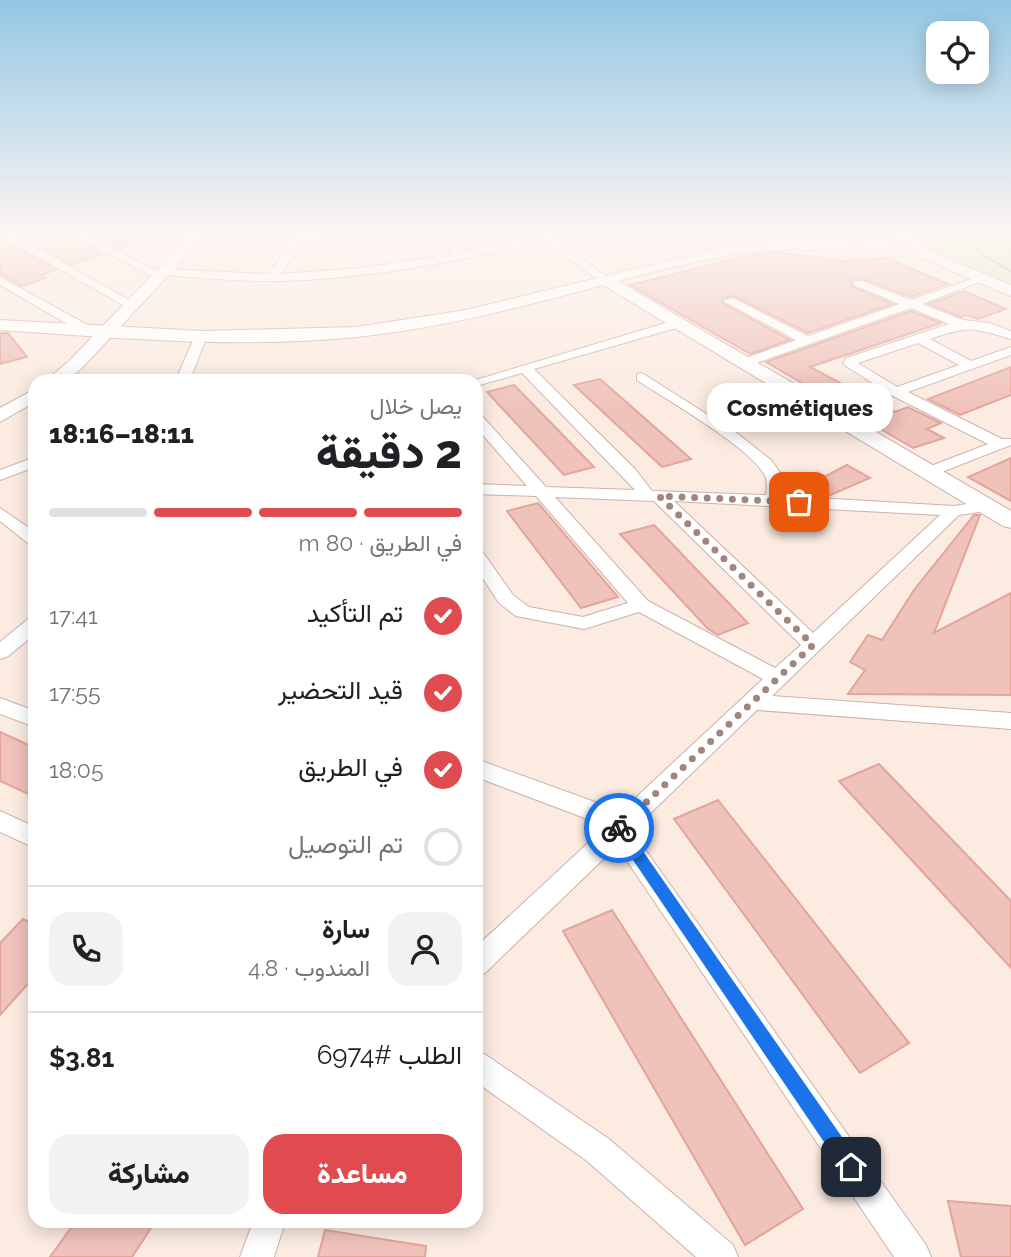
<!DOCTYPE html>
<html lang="ar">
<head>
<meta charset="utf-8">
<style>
	body { margin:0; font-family:Raleway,Vazirmatn,sans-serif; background:#f2f2f2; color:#202124; direction:rtl; height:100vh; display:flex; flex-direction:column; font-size:26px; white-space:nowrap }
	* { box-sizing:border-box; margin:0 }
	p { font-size:23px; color:#757577 }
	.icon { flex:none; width:38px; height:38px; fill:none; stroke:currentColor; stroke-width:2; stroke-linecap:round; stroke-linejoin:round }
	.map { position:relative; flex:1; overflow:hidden; direction:ltr }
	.details { position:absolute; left:28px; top:374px; width:455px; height:854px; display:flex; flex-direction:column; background:#fff; border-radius:21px; box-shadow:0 4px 18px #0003; direction:rtl }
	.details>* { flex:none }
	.fabs { position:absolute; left:926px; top:21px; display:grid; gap:14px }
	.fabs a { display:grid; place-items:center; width:63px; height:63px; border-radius:14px; background:#fff; box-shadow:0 4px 18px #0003; font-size:35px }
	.pin { position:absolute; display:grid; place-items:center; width:60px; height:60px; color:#fff; margin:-30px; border-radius:14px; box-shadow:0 4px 10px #0006 }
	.courier { position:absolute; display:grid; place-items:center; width:70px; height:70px; margin:-35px; border:5px solid #1a73e8; border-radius:50%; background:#fff; color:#222; box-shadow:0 2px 9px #0007 }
	.bubble { position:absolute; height:49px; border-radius:21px; background:#fff; box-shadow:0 4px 18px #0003; font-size:23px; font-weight:800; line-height:49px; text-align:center; direction:rtl }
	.overview em { font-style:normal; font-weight:800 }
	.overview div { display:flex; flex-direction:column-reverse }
	.overview { display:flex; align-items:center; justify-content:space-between; height:119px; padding:0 21px }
	h1 { font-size:46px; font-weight:800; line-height:52px }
	.bar { display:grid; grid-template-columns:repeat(4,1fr); gap:10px 7px; align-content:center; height:84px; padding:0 21px }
	.bar i { height:9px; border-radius:5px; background:#e0e0e0 }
	.bar .on { background:#e04b4f }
	.bar p { grid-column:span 4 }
	.line { display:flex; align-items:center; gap:18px; padding:0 21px; border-top:2px solid #e0e0e0 }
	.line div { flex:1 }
	.round { display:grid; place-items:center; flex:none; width:74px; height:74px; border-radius:21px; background:#f2f2f2 }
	ol { padding:0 21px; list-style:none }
	li { display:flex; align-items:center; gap:21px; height:77px }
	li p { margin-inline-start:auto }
	li .icon { padding:7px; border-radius:50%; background:#e04b4f; color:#fff; stroke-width:4 }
	li:last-child { color:#757577 }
	li i { width:38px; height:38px; border:4px solid #e0e0e0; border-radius:50% }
	.button { display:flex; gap:14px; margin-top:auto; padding:14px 21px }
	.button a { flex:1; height:80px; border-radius:21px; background:#e04b4f; color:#fff; font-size:28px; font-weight:800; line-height:80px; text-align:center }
	.button a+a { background:#f2f2f2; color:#202124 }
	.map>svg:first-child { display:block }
	.green { fill:#dae7c1 }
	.building { fill:#efc2ba; stroke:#e1a59c; stroke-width:2 }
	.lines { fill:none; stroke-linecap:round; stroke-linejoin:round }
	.minor-casing { stroke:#cdb2ac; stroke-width:2 }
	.tertiary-casing { stroke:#cdb2ac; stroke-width:2 }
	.secondary-casing { stroke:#d0b1a9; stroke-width:2 }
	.minor { fill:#fff; fill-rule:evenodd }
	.tertiary { fill:#fff; fill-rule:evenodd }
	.secondary { fill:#fff; fill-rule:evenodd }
	.tram { stroke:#aba1c3; stroke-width:2 }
	.route { fill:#1a73e8 }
	.done { stroke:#a1857f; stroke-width:7; stroke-dasharray:0 12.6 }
</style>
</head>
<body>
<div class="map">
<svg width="1011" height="1257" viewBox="0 0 1011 1257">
	<rect width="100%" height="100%" fill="#fbebe1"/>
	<polygon class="green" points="929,236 1011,236 1011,284 919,246"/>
	<g class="building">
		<polygon points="71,236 102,254 72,265 23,237"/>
		<polygon points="94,236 142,236 143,241 118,249"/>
		<polygon points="6,242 56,270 40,275 46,278 22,286 0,274 0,244"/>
		<polygon points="777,252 842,261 886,258 948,284 911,297 863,279 854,278 851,281 853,287 893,304 808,333 734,296 722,298 722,303 790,340 750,354 630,285 746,256"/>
		<polygon points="964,291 1006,309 978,319 966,315 961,317 929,304"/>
		<polygon points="911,311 941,323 810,367 895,412 908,407 941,423 927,429 944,438 913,448 766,362"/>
		<polygon points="0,333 8,333 27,357 0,364"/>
		<polygon points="1011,367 1011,395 960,415 928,399"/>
		<polygon points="600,379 691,459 662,467 574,385"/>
		<polygon points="514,385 594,467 564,475 487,392"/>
		<polygon points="1011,458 1011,501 968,477"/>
		<polygon points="847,465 870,478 828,496 821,496 806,486"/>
		<polygon points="538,503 618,597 581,608 507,511"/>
		<polygon points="974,515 980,515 934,633 1011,593 1011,695 848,694 865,670 850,662 868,635 882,640 914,590"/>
		<polygon points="654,525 748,623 718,635 708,629 620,534"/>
		<polygon points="0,732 35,748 35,797 0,781"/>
		<polygon points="879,764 1011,901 1011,968 839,781"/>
		<polygon points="718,800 909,1043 860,1073 674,819"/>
		<polygon points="612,910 803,1209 745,1245 563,931"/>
		<polygon points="23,919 35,925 35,976 0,1015 0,943"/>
		<polygon points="948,1201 1011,1206 1011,1257 961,1257"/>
		<polygon points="75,1222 155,1222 132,1257 50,1257"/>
		<polygon points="325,1230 426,1246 425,1257 318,1257"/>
	</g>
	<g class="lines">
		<g class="minor-casing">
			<g id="minor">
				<polygon points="1,236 15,236 138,305 128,308"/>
				<path d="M74,236H88L158,272L164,269L265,274H269L295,236H343L302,243L280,274L361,268L452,254L434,236H445L462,252L541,236H553L611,280L601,282L547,242C459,260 371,279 281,281C242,282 203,278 164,275L163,279L159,280Z"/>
				<polygon points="173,236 188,236 197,242 192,245"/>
				<polygon points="0,277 91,327 93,330 91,333 83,333 0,285"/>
				<path d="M977,277L987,279L922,304L963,320L990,323L1011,331V339C971,328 971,325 930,339L971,361L1011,347V355L908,392L1002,439H1011V445L929,477L923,475L921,472L923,469L988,444L891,395L843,364L846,358L949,324L911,308L745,367L738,363L740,360L796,340L723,301L733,298L808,336L900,304L854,285V281H862L911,300ZM918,343L959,365L897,387L858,363Z"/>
				<path d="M679,319L685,323L683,326L534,369L635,469L652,491L766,495C767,488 768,480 764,474C748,446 667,400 637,380V374L642,373L738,434L771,460L781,474L782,496L954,506L986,501L994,506L992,510L959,515L772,696L1011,713V729L757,710L632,831L926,1245L931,1257H894L617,846L485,973L476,976V947L602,830L590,820L476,777V759L606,806L617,815L763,679L639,612L584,629L516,616L499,603L476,568V550L482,551L513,595L529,607L583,617L628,603L536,496L476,494V484L527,486L476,427V414L481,415L546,487L635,490L522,373L476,386V382H469ZM555,497L654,501L801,645L775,668L648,601ZM674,501L940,515L813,633Z"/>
				<polygon points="201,332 207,336 189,382 175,382 195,336"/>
				<polygon points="35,457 35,467 0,480 0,470"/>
				<polygon points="0,508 35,532 35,545 29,544 0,521"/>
				<polygon points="35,618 35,634 7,657 0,659 0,642 28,619"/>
				<polygon points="0,698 35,711 35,727 0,714"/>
				<polygon points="0,811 35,827 35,848 0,832"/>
				<polygon points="476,1051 486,1055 609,1139 733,1245 738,1257 696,1257 587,1161 476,1082"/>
				<polygon points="253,1222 285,1222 274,1257 240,1257"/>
			</g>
		</g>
		<g class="tertiary-casing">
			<g id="tertiary">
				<polygon points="190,236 205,236 81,369 64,382 44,382 69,361"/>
				<polygon points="35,389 35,402 0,422 0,408"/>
			</g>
		</g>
		<g class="secondary-casing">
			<path id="secondary" d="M893,236H918L929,251L1011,285V296L919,257L906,241C863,259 817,246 772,250C720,254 669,268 618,281L1011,511V528L1003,526L603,285C522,307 441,328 357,337C239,349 118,338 0,330V320L203,331L356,327L466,310L733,245L807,239L858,243Z"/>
		</g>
		<use href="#minor" class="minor"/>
		<use href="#tertiary" class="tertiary"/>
		<use href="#secondary" class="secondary"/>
		<polyline class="tram" points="969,236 982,255 1011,271"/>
	</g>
	<linearGradient id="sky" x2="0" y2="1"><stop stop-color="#94c7e4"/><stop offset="0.57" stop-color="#fdf6f2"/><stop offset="1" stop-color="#fdf6f2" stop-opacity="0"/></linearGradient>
	<rect width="1011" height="412" fill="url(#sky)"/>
	<polygon class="route" points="619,822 624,824 858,1160 861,1167 858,1173 851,1176 845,1173 614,832 614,824"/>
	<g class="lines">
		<polyline class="done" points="619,828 813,645 659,496 799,502"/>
	</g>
</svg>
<div class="fabs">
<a><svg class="icon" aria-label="locate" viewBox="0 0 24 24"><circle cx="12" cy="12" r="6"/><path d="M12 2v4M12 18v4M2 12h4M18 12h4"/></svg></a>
</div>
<div class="pin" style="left:799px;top:502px;background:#ea580c"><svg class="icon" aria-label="bag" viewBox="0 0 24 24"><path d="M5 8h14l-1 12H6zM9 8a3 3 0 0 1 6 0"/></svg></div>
<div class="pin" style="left:851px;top:1167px;background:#1f2937"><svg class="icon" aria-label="home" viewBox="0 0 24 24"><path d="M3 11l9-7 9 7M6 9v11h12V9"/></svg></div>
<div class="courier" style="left:619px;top:828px"><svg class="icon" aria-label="bike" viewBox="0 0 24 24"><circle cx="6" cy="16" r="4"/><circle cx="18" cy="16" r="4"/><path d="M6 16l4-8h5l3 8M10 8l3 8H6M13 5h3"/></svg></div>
<div class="bubble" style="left:707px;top:383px;width:186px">Cosmétiques</div>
<section class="details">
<div class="overview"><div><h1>2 دقيقة</h1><p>يصل خلال</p></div><em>18:11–18:16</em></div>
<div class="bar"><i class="on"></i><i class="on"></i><i class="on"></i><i></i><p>في الطريق · 80 m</p></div>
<ol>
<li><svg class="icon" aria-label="check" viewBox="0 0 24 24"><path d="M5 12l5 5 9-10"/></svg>تم التأكيد<p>17:41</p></li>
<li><svg class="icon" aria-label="check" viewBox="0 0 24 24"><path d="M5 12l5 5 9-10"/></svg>قيد التحضير<p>17:55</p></li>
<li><svg class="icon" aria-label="check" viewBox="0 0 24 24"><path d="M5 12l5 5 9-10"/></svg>في الطريق<p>18:05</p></li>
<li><i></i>تم التوصيل</li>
</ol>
<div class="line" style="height:126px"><a class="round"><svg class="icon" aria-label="person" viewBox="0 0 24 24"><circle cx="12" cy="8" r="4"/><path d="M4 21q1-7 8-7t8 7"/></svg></a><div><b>سارة</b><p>المندوب · 4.8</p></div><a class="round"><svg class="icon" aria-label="phone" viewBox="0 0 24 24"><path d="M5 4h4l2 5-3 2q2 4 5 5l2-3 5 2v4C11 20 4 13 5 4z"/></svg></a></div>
<div class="line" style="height:91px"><div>الطلب #6974</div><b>$3.81</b></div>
<div class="button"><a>مساعدة</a><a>مشاركة</a></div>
</section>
</div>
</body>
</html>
